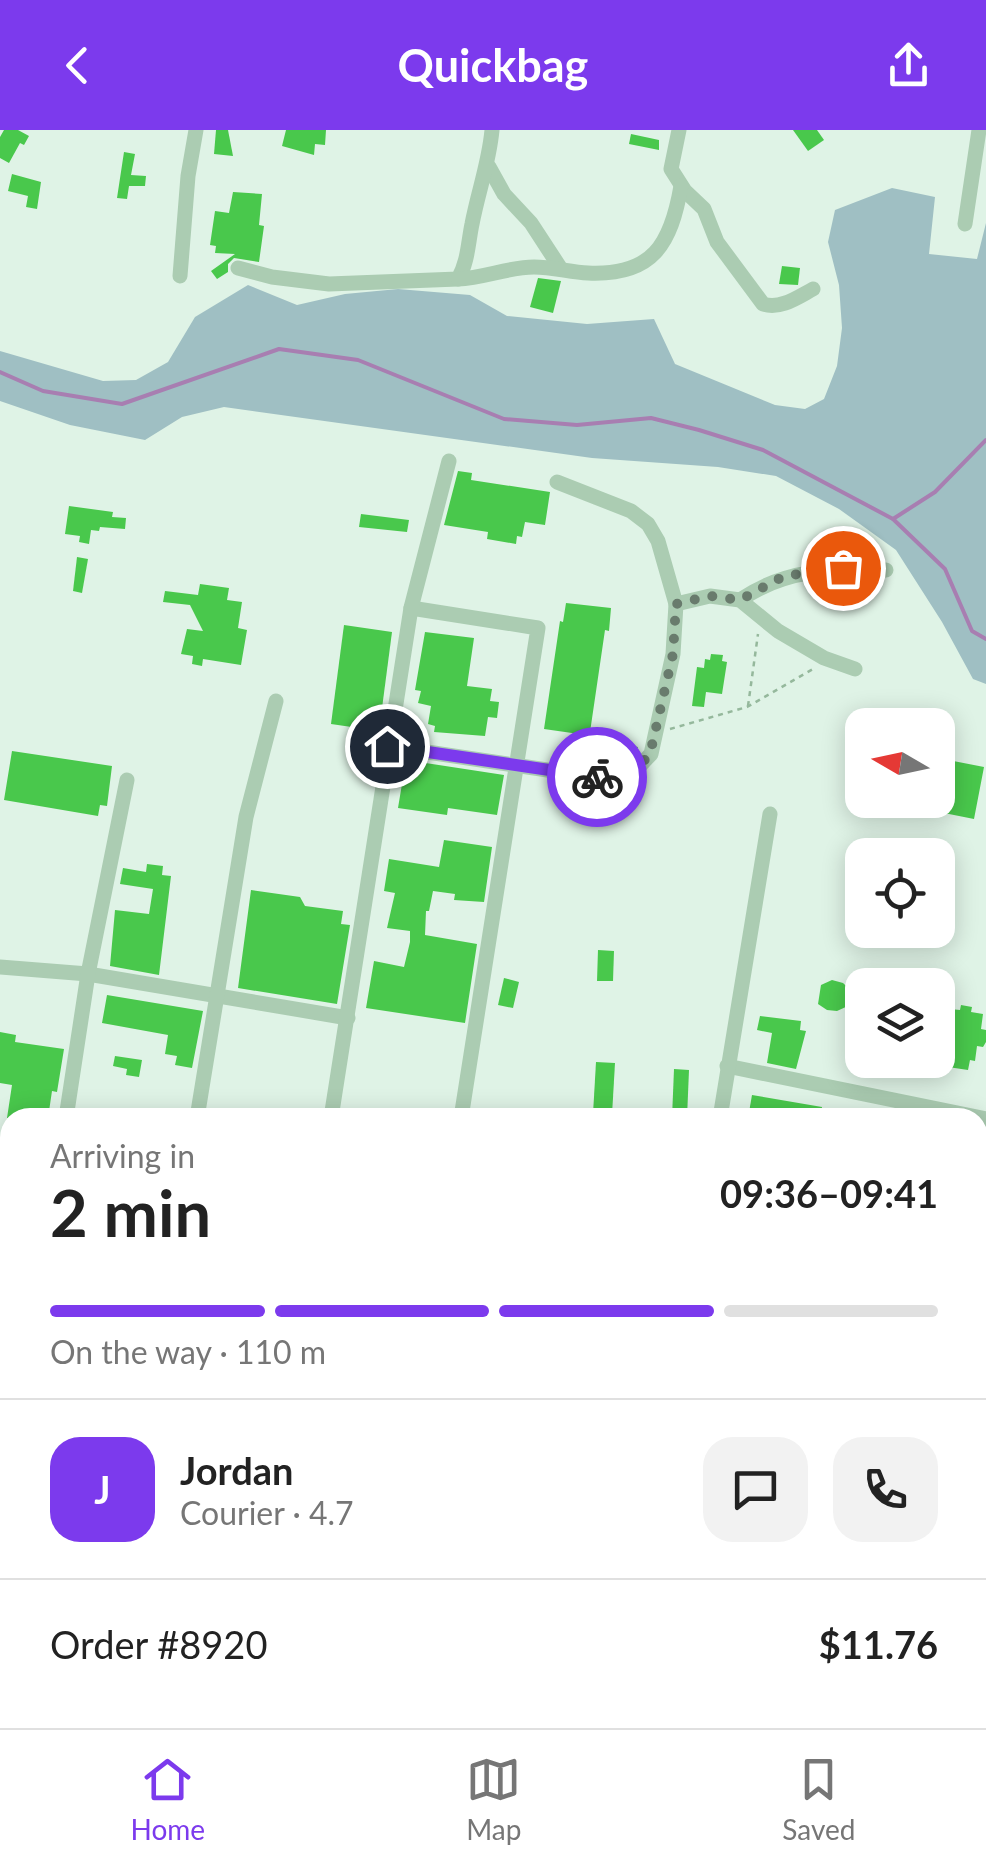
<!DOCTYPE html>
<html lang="en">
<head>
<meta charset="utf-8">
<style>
	body { margin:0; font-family:Lato,sans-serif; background:#f2f2f2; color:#222; height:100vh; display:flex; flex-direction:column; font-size:38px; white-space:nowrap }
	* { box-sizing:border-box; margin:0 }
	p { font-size:32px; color:#767676 }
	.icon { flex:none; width:55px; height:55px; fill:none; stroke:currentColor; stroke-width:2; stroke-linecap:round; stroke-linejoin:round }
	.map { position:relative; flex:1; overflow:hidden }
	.details { position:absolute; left:0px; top:978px; width:988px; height:622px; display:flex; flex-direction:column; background:#fff; border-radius:30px 30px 0 0; box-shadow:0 5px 25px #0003 }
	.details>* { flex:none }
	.needle { width:65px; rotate:279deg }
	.tools { position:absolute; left:845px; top:578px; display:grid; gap:20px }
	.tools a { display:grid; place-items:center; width:110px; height:110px; border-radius:20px; background:#fff; box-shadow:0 5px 25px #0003; font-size:50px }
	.pin { position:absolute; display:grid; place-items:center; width:85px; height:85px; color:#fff; margin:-42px; border:5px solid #fff; border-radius:50%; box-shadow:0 2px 10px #0007 }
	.courier { position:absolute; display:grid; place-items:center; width:100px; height:100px; margin:-50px; border:8px solid #7c3aed; border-radius:50%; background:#fff; color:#222; box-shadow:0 2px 12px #0007 }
	.headline em { font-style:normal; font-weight:700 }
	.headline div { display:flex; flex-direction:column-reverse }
	.headline { display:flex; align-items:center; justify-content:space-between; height:170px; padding:0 50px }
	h1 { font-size:65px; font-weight:700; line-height:75px }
	.bar { display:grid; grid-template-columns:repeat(4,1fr); gap:15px 10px; align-content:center; height:120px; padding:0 50px }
	.bar i { height:12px; border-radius:8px; background:#e0e0e0 }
	.bar .current { background:#7c3aed }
	.bar p { grid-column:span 4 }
	.line { display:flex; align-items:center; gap:25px; padding:0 50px; border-top:2px solid #e0e0e0 }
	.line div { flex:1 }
	.round { display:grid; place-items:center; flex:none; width:105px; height:105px; border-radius:30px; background:#f2f2f2 }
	header { display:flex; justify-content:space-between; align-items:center; height:130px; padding:0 50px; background:#7c3aed; color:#fff; font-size:45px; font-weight:700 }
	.dock { display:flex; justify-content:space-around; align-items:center; height:140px; border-top:2px solid #e0e0e0; background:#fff; font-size:28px; color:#767676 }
	.dock a { display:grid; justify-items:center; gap:5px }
	.dock .current { color:#7c3aed }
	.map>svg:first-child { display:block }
	.green { fill:#9fbfc3 }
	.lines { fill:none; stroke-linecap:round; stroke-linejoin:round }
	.stream { stroke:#a87eb1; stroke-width:4 }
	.building { fill:#49c84c }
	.path { stroke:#95b89c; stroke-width:2.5; stroke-dasharray:5 5; stroke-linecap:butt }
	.minor { stroke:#abccb2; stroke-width:15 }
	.major { stroke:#5b7c5f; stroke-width:20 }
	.done { stroke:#697b6d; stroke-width:10; stroke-dasharray:0 18 }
	.route { stroke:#7c3aed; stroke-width:12 }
</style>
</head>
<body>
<header><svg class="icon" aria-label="back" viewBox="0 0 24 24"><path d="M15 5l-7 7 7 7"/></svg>Quickbag<svg class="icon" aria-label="share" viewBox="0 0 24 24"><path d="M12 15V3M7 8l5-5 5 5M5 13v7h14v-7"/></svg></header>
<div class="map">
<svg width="986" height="1598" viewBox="0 0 986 1598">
	<rect width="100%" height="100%" fill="#dff3e6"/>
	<polygon class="green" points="892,58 935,67 929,124 977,129 986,93 986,554 973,549 942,492 896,420 839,379 776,346 718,337 592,328 224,277 182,287 145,310 70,295 0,271 0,221 103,251 136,250 168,232 195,187 248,155 297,175 345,164 398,159 470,165 507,186 587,194 654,189 675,234 775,275 805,279 824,269 837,236 842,198 839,155 828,112 835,80"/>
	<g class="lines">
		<g class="stream">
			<polyline points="0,242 43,261 122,274 279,219 358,230 504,289 577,295 651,288 699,300 763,320 893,389 945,439 972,501 986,509"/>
			<polyline points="893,389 935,362 986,310"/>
		</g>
	</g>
	<g class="building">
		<polygon points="4,0 18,0 29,6 24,15 20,13 9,33 0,28 0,7"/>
		<polygon points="216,0 228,0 233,26 214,24"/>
		<polygon points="286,0 326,0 325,15 315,14 314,25 282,16"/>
		<polygon points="793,0 817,0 824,10 808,21"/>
		<polygon points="631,4 659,10 659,20 629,14"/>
		<polygon points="124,22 135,24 131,45 146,46 145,56 129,56 127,69 117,68"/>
		<polygon points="12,44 41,52 37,79 26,77 28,66 8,61"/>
		<polygon points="233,62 262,64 259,95 264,96 259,132 234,128 228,134 228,142 217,149 211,141 235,124 215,123 216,116 210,115 215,81 229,83"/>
		<polygon points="782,136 800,138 798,155 779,154"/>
		<polygon points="538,148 561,151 553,183 530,177"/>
		<polygon points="458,341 472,343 471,350 550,362 545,395 525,392 522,407 517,406 516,414 487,409 488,402 444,395"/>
		<polygon points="69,376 113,382 112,387 126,388 125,399 100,397 99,401 91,400 89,414 79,412 80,406 65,404"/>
		<polygon points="361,384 409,390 407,402 359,397"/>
		<polygon points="77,427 88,429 82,463 73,461"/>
		<polygon points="200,454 229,458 227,470 242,472 238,498 247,500 241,535 203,529 202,536 192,534 193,526 181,524 187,499 203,501 190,475 163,472 165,461 198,465"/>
		<polygon points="566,473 611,478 609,501 605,500 589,609 638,617 632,628 576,621 579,604 544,599 560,491 563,492"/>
		<polygon points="344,495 392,502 379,601 331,594"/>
		<polygon points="425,502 474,508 467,556 492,559 490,571 499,572 497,588 488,587 485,606 434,602 435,596 428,594 431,576 418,573 421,561 415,560"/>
		<polygon points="711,524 723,525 722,531 727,532 722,564 706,562 704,577 692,576 697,537 704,538 705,529 710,530"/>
		<polygon points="12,621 112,636 107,676 100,675 98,686 4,670"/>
		<polygon points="938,628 984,637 974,689 924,679 926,670 938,670"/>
		<polygon points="406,630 504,645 497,685 448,678 447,685 398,678"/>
		<polygon points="444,710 492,717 484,772 454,770 455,764 433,761 429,781 426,781 425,805 477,814 465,893 366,878 374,831 404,837 410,812 410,801 387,798 395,763 384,761 389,729 439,737"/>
		<polygon points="147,734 163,736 162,745 171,746 159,845 110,836 115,780 149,784 153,759 120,754 123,738 146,742"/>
		<polygon points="251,760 300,767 305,776 343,781 341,794 350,795 337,874 238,858"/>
		<polygon points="598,820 614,821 613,851 597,851"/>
		<polygon points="504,848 519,852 513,878 498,875"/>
		<polygon points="832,850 843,853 861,870 837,881 827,880 818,874 821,855"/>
		<polygon points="107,865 203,881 192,938 175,935 177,926 165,924 168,905 102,893"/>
		<polygon points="961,875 972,877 971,882 983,884 981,899 986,900 986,912 983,917 977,916 975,931 970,930 968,940 948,937 950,927 944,926 950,879 960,880"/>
		<polygon points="760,886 801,891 800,900 806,901 796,939 767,933 772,903 757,900"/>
		<polygon points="0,902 16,905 15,912 64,919 57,962 52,961 48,988 7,988 12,955 0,953"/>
		<polygon points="115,926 142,930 139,947 126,945 127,939 113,936"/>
		<polygon points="596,932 615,933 612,985 593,984"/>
		<polygon points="674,939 689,940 687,988 672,988"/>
		<polygon points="752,965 822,977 821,988 748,988"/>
	</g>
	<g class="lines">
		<g class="path">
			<polyline points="748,576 758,504"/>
			<polyline points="670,599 747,577 813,539"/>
		</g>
		<g class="minor">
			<path d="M679,0L671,39L685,61L704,79L717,112L763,174C780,180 798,167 813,159"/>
			<polyline points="489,37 504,64 531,93 561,139"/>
			<polyline points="965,94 979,0"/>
			<path d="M238,138L272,147L329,154L458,149C468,132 468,113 472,94C478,62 489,33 492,0"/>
			<polyline points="180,146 188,46 196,0"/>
			<path d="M458,149C484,148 509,137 534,137C552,137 570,142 588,143C653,146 671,114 681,56"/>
			<path d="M740,470C785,439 833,438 886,440"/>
			<polyline points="676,474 710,466 740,470 778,501 824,528 855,539"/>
			<polyline points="411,478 538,498 461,988"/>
			<polyline points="387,616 601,648 632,644 651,624 673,524 676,474 658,411 648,394 631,381 557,352"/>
			<polyline points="0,837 88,844 348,888"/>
			<polyline points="727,936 986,989"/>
			<polyline points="66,988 88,844 127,650"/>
			<polyline points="197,988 246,687 276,571"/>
			<polyline points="331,988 411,478 449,331"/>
			<polyline points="720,988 770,684"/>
			<polyline points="978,1047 986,993"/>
			<polyline points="978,1263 986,1264"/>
			<polyline points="0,1423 10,1357"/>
			<polyline points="888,1598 890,1590"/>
		</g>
		<g class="major">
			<polyline points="0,1508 10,1507"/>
			<polyline points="718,1590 741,1598"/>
		</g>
	</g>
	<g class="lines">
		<polyline class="done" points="597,647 632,644 650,624 673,524 676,474 710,466 740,470 784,446 843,438"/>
		<polyline class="route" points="387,616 597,647"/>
	</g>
</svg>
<div class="tools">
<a><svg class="needle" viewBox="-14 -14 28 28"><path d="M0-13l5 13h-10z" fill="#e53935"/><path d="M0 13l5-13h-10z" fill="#767676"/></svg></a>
<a><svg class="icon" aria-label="locate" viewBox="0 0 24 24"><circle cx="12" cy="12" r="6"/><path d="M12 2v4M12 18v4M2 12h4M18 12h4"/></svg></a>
<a><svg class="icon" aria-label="layers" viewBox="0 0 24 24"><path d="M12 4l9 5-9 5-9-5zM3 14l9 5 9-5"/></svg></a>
</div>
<div class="pin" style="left:843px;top:438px;background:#ea580c"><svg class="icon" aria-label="bag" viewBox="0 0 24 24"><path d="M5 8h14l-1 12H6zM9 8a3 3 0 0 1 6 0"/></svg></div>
<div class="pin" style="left:387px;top:616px;background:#1f2937"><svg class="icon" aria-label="home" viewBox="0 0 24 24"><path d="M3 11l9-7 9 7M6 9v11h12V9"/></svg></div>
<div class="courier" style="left:597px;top:647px"><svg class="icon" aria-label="bike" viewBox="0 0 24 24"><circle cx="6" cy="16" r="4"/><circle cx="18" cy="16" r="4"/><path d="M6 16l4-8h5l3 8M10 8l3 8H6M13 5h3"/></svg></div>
<section class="details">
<div class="headline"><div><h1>2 min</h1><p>Arriving in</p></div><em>09:36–09:41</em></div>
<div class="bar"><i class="current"></i><i class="current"></i><i class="current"></i><i></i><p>On the way · 110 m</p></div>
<div class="line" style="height:180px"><b class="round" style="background:#7c3aed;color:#fff">J</b><div><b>Jordan</b><p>Courier · 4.7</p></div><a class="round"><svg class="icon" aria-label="chat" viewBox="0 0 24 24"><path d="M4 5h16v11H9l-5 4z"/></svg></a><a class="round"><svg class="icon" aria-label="phone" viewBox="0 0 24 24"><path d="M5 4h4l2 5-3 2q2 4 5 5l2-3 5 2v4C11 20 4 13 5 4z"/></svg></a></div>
<div class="line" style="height:130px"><div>Order #8920</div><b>$11.76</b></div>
</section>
</div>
<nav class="dock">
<a class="current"><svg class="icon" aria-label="home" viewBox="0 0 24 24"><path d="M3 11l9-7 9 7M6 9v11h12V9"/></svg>Home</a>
<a><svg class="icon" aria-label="map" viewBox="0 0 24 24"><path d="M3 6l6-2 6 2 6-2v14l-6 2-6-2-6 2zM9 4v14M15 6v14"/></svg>Map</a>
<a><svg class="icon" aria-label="saved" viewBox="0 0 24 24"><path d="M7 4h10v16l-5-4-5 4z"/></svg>Saved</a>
</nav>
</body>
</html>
